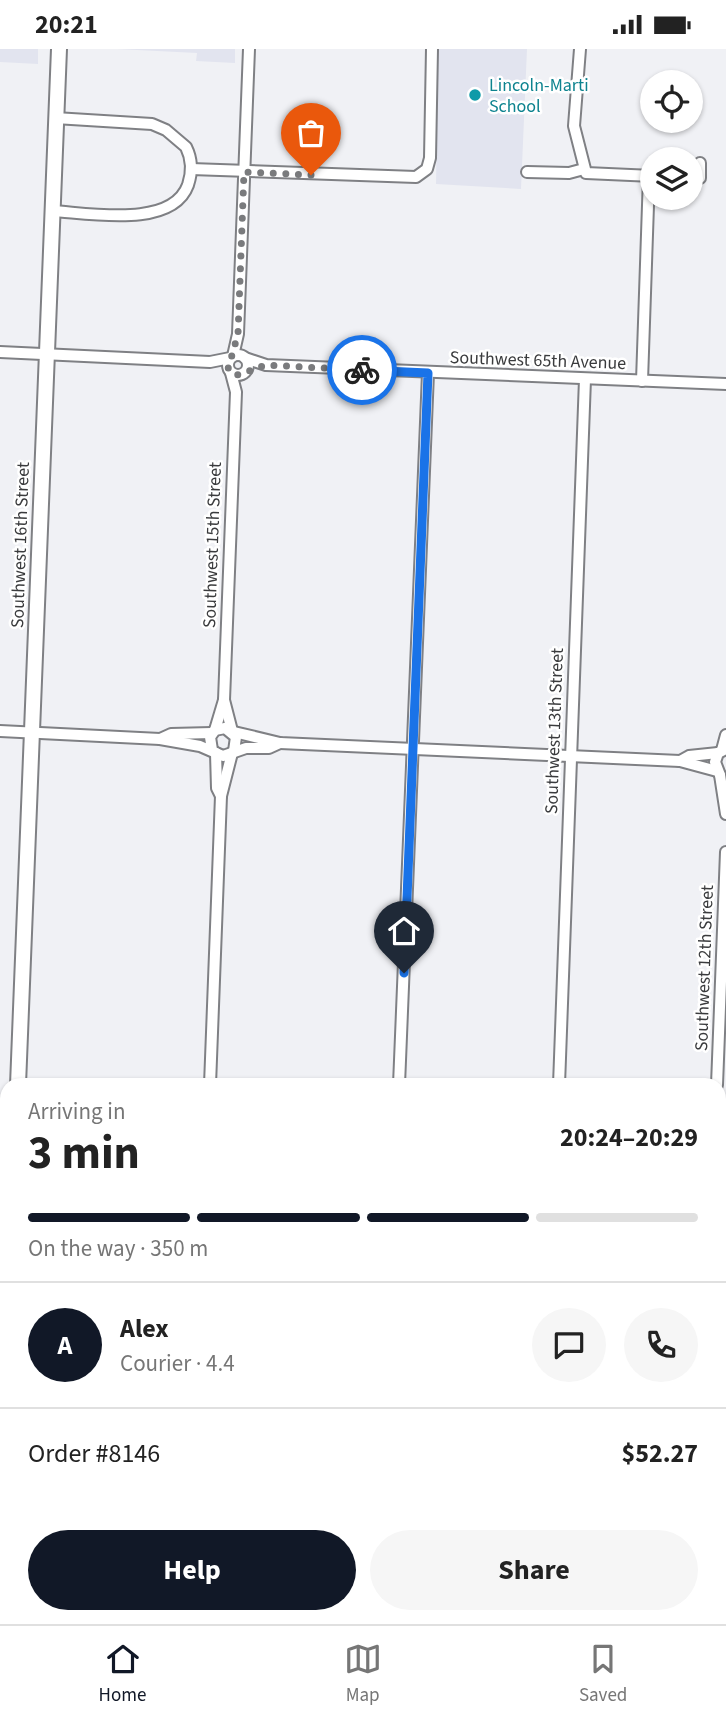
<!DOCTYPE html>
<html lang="en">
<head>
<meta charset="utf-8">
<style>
	body { margin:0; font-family:"Source Sans 3",sans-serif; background:#f6f6f6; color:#222; height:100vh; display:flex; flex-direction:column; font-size:26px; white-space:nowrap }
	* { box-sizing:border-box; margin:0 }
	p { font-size:23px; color:#767676 }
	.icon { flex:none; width:38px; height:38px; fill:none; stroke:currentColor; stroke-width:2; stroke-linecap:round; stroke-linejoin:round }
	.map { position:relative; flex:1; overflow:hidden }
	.side { position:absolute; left:0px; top:1029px; width:726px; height:546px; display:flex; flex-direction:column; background:#fff; border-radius:21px 21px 0 0; box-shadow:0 2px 5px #0004 }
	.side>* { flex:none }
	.controls { position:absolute; left:640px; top:21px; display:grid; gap:14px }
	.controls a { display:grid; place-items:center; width:63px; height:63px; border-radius:50%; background:#fff; box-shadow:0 2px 5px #0004; font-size:35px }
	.pin { position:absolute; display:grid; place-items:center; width:60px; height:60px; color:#fff; margin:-72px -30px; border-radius:50% 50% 50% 0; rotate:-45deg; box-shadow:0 0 7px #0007 }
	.pin .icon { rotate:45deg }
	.courier { position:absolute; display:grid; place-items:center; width:70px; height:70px; margin:-35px; border:5px solid #1a73e8; border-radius:50%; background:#fff; color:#222; box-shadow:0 2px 9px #0007 }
	.headline em { font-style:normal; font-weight:700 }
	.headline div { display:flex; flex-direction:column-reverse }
	.headline { display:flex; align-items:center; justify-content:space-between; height:119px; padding:0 28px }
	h1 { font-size:46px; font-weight:700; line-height:52px }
	.bar { display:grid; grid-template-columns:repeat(4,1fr); gap:10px 7px; align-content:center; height:84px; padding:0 28px }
	.bar i { height:9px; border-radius:5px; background:#e0e0e0 }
	.bar .selected { background:#111827 }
	.bar p { grid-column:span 4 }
	.line { display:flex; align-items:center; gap:18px; padding:0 28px; border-top:2px solid #e0e0e0 }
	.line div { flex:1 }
	.round { display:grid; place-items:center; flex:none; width:74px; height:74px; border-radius:37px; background:#f6f6f6 }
	.button { display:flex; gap:14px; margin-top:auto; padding:14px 28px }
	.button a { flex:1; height:80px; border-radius:42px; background:#111827; color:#fff; font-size:28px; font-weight:700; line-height:80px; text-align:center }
	.button a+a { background:#f6f6f6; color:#222 }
	.status { display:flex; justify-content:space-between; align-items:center; height:49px; padding:0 35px; background:#fff; direction:ltr }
	.status svg { height:19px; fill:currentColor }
	.dock { display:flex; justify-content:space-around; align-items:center; height:98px; border-top:2px solid #e0e0e0; background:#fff; font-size:19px; color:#767676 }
	.dock a { display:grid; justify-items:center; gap:4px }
	.dock .selected { color:#111827 }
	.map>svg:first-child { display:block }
	.built { fill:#e2e4ef }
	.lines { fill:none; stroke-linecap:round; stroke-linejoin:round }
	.street-casing { stroke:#7f8084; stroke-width:14 }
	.secondary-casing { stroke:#7f8084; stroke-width:18 }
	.street { stroke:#fff; stroke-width:10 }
	.secondary { stroke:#fff; stroke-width:14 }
	.done { stroke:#7a7b7d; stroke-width:7; stroke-dasharray:0 12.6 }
	.route { stroke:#1a73e8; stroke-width:9 }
	.culture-dot { fill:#0f9aa8; stroke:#fff; stroke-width:2.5 }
	.labels { text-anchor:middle; stroke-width:5; stroke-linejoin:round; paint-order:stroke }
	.culture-label { font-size:18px; fill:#0d838f; stroke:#fff; text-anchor:start }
	.street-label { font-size:18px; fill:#3a3b3d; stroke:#fff }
</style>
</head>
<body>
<div class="status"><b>20:21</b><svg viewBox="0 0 49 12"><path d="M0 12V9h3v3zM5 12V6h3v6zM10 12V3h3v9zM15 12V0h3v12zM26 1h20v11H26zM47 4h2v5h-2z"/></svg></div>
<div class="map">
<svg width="726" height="1575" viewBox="0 0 726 1575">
	<rect width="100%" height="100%" fill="#f0f1f5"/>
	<g class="built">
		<polygon points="0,0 38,0 38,15 0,13"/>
		<polygon points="117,0 235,0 235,14 196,12 197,4"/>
		<polygon points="438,0 527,0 521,140 436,135"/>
	</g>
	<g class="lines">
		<g class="street-casing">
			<g id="street">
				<polyline points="580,0 574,77 586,124 653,127"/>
				<polyline points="191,120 416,128 427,120 430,109 432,0"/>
				<polyline points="527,123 569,124 584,120"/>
				<polyline points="691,129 700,129 700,114"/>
				<path d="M52,162C89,164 172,180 188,136C192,124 192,110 186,98L166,81L152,75L55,69"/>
				<polyline points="0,303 210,313 230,309"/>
				<circle cx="238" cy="316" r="10"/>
				<polyline points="233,307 238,285 249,0"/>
				<polyline points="245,309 266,316 726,335"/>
				<polyline points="231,324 236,343 224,651 232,682"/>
				<polyline points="642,332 649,127"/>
				<polyline points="215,681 224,651"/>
				<polyline points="0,682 160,690 200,697 223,707 246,699 269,699 280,694"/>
				<polyline points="234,683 280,694 680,712 717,722"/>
				<polyline points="160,690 171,685 212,684"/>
				<polyline points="212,701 210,688 215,681 225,679 236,688 234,702"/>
				<polyline points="722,701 726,686"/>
				<polyline points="216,704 217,739 221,747"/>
				<polyline points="680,712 689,707 718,704"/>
				<polyline points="720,726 726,765"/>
				<polyline points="720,726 715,713 718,704 726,700"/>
				<polyline points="210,1036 221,747 232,704"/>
				<polyline points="399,1036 428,324"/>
				<polyline points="559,1036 585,330"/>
				<polyline points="717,1036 726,803"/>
				<polyline points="0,1062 7,1063"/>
				<polyline points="719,1094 726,1094"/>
				<polyline points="184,1575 184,1568"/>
				<polyline points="327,1575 328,1568"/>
				<polyline points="472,1575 473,1568"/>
				<polyline points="617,1575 617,1568"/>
			</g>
		</g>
		<g class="secondary-casing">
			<g id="secondary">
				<polyline points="18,1036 59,0"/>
				<polyline points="719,1474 726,1474"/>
				<polyline points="0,1511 7,1322"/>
			</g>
		</g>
		<use href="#street" class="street"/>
		<use href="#secondary" class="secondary"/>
	</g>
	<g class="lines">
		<polyline class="done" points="311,126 244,123 238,285 228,320 237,326 266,316 362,321"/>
		<polyline class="route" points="362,321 428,324 404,924"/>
	</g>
	<circle class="culture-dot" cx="475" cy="46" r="7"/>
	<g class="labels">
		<g class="culture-label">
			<text x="489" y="42">Lincoln-Marti<tspan x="489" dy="21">School</tspan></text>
		</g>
		<g class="street-label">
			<text transform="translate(538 311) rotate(2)" y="6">Southwest 65th Avenue</text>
			<text transform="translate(20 496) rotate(-88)" y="6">Southwest 16th Street</text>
			<text transform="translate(212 496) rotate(-88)" y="6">Southwest 15th Street</text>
			<text transform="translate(554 682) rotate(-88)" y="6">Southwest 13th Street</text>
			<text transform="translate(704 919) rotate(-88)" y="6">Southwest 12th Street</text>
		</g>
	</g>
</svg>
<div class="controls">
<a><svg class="icon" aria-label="locate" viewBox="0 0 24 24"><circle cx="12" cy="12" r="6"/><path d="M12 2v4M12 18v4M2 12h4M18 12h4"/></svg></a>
<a><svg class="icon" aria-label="layers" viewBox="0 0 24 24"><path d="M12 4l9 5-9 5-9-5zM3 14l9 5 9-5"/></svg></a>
</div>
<div class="pin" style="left:311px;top:126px;background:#ea580c"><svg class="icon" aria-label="bag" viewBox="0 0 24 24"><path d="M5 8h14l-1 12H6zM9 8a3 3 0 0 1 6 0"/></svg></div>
<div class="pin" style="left:404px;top:924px;background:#1f2937"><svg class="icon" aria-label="home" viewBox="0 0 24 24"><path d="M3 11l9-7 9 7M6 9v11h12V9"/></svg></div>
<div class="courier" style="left:362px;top:321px"><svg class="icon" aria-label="bike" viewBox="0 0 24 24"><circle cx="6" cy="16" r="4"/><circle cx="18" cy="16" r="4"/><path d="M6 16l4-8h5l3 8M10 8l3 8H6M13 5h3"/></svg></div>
<section class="side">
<div class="headline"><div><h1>3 min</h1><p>Arriving in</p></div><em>20:24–20:29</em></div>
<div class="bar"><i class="selected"></i><i class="selected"></i><i class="selected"></i><i></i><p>On the way · 350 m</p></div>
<div class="line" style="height:126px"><b class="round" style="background:#111827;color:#fff">A</b><div><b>Alex</b><p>Courier · 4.4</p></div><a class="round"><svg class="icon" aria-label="chat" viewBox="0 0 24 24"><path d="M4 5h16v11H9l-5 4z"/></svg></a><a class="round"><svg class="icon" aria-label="phone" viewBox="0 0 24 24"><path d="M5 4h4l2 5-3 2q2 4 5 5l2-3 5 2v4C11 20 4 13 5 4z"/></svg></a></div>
<div class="line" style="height:91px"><div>Order #8146</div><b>$52.27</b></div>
<div class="button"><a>Help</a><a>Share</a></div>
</section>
</div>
<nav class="dock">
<a class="selected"><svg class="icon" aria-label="home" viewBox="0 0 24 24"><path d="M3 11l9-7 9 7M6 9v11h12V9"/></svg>Home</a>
<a><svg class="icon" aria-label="map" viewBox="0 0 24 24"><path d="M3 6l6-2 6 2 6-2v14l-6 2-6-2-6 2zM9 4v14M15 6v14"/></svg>Map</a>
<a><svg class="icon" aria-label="saved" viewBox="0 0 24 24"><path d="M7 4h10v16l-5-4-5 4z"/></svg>Saved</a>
</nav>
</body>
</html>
